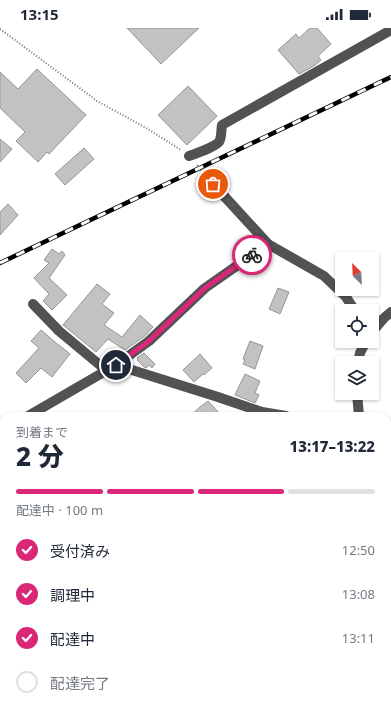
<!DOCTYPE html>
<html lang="ja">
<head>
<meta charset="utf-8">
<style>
	body { margin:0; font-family:"Noto Sans","Noto Sans JP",sans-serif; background:#f6f6f7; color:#1f2937; height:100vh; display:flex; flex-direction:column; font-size:15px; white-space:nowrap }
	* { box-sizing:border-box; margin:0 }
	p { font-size:13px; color:#747a83 }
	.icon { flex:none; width:22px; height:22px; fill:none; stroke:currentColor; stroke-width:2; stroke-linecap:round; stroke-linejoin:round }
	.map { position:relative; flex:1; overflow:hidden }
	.sheet { position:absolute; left:0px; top:384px; width:391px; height:300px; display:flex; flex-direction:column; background:#fff; border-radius:12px 12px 0 0; box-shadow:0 1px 3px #0004 }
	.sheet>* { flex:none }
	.needle { width:26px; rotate:336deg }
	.controls { position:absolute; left:335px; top:224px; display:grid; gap:8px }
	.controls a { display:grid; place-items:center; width:44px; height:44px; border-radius:0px; background:#fff; box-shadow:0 1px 3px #0004; font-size:20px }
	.pin { position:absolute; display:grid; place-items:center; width:34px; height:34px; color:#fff; margin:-17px; border:2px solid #fff; border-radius:50%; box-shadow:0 1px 4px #0007 }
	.courier { position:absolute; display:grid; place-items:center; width:40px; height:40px; margin:-20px; border:3px solid #db2777; border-radius:50%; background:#fff; color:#222; box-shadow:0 1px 5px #0007 }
	.overview em { font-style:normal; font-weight:800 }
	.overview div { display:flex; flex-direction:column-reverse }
	.overview { display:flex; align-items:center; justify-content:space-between; height:68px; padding:0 16px }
	h1 { font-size:26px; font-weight:800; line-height:30px }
	.bar { display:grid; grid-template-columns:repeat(4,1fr); gap:6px 4px; align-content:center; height:48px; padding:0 16px }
	.bar i { height:5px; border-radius:3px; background:#e0e1e3 }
	.bar .selected { background:#db2777 }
	.bar p { grid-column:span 4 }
	ol { padding:0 16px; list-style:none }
	li { display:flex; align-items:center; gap:12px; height:44px }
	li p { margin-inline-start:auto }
	li .icon { padding:4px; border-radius:50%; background:#db2777; color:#fff; stroke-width:4 }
	li:last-child { color:#747a83 }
	li i { width:22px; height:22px; border:2px solid #e0e1e3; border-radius:50% }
	.status { display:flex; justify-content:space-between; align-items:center; height:28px; padding:0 20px; background:#fff; direction:ltr }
	.status svg { height:11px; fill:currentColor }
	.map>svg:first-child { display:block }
	.building { fill:#c2c2c2; stroke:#969696 }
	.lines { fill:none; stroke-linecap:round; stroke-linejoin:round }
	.path { stroke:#747474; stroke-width:2; stroke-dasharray:1 2; stroke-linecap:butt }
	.minor { stroke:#525252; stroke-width:10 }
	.rail-casing { stroke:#000; stroke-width:4.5 }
	.rail { stroke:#fff; stroke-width:3; stroke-dasharray:9; stroke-linecap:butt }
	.done { stroke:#595959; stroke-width:4; stroke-dasharray:0 7.2 }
	.route { stroke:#db2777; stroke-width:5 }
</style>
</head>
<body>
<div class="status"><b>13:15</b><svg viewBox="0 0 49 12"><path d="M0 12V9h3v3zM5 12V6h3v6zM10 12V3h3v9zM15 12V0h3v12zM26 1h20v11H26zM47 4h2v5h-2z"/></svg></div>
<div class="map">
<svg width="391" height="684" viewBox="0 0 391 684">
	<rect width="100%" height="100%" fill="#fff"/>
	<g class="building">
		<polygon points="127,0 199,0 161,36"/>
		<polygon points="310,0 317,0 331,16 318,28 321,32 314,38 299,46 278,22 296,6 299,10"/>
		<polygon points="37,41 86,87 49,126 47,124 38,134 16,113 25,104 0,80 0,44 18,61"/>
		<polygon points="188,58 217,88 187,117 158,87"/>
		<polygon points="0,111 12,121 0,134"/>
		<polygon points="84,120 94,131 65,157 55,146"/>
		<polygon points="8,176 18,187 0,207 0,184"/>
		<polygon points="52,221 59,226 62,223 65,227 49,250 67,267 52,282 43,273 49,266 34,250 49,235 44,232"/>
		<polygon points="97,256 110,266 102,276 114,285 104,297 122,309 140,287 153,299 145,308 125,322 108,311 96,324 63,297"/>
		<polygon points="278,260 289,264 280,286 269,281"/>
		<polygon points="41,302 55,314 70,326 52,349 41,340 26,355 16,345 39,320 31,313"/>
		<polygon points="250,313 263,318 255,341 243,336 245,332 243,331"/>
		<polygon points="144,325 155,336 152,340 149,337 146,340 144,339 137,332 138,331 137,330"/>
		<polygon points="200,326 212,340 204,347 203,346 194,354 183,342"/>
		<polygon points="245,346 260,353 255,365 259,367 255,375 235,367"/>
		<polygon points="208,373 222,388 190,388 200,379"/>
	</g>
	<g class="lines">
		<g class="path">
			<polyline points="0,1 19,15 97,73 148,101 181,122"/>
			<polyline points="197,137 206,148"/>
		</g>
		<g class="minor">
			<path d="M189,128C195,126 214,119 219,114C222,109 221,102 222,97L391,2"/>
			<polyline points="268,216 324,248 346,269 355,283"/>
			<polyline points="33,276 59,303 107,343"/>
			<polyline points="372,304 384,290 391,284"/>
			<polyline points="358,335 360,325 366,313"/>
			<polyline points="116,337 218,369 262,384 286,388"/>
			<polyline points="357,365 359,388"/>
			<polyline points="28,388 116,337 149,313 205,260 268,216 213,156"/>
			<polyline points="0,404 4,402"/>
			<polyline points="387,405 391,405"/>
			<polyline points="387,441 391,436"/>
			<polyline points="387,502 391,506"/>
			<polyline points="387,557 391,553"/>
			<polyline points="387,633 391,637"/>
			<polyline points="300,680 305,684"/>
			<polyline points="369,680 373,684"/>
		</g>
		<g class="rail-casing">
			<polyline id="rail" points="0,235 391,49"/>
		</g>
		<use href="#rail" class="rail"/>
	</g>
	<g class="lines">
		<polyline class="done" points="213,156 268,216 252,227"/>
		<polyline class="route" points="116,337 149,313 205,260 252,227"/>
	</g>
</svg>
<div class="controls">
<a><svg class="needle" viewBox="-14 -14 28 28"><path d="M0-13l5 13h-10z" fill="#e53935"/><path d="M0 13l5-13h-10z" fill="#747a83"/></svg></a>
<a><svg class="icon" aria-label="locate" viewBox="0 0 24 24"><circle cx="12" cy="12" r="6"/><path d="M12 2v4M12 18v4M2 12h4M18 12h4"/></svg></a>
<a><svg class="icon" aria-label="layers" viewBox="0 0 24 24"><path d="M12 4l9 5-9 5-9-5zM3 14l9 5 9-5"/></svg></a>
</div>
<div class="pin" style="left:213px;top:156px;background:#ea580c"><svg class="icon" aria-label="bag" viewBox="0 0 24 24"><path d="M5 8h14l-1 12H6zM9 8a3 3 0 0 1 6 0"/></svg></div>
<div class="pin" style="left:116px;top:337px;background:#1f2937"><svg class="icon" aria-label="home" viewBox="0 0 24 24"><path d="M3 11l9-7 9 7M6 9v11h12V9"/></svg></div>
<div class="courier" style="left:252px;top:227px"><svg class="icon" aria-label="bike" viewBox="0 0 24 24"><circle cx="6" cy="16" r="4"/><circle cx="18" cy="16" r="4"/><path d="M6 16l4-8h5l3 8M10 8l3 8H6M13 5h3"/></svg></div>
<section class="sheet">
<div class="overview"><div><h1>2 分</h1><p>到着まで</p></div><em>13:17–13:22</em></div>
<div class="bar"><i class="selected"></i><i class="selected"></i><i class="selected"></i><i></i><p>配達中 · 100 m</p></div>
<ol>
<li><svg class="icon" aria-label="check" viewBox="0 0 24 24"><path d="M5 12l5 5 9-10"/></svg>受付済み<p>12:50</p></li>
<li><svg class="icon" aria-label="check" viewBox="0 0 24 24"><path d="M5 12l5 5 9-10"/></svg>調理中<p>13:08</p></li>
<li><svg class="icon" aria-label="check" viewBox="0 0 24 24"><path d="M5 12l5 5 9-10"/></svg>配達中<p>13:11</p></li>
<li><i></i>配達完了</li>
</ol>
</section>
</div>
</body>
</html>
